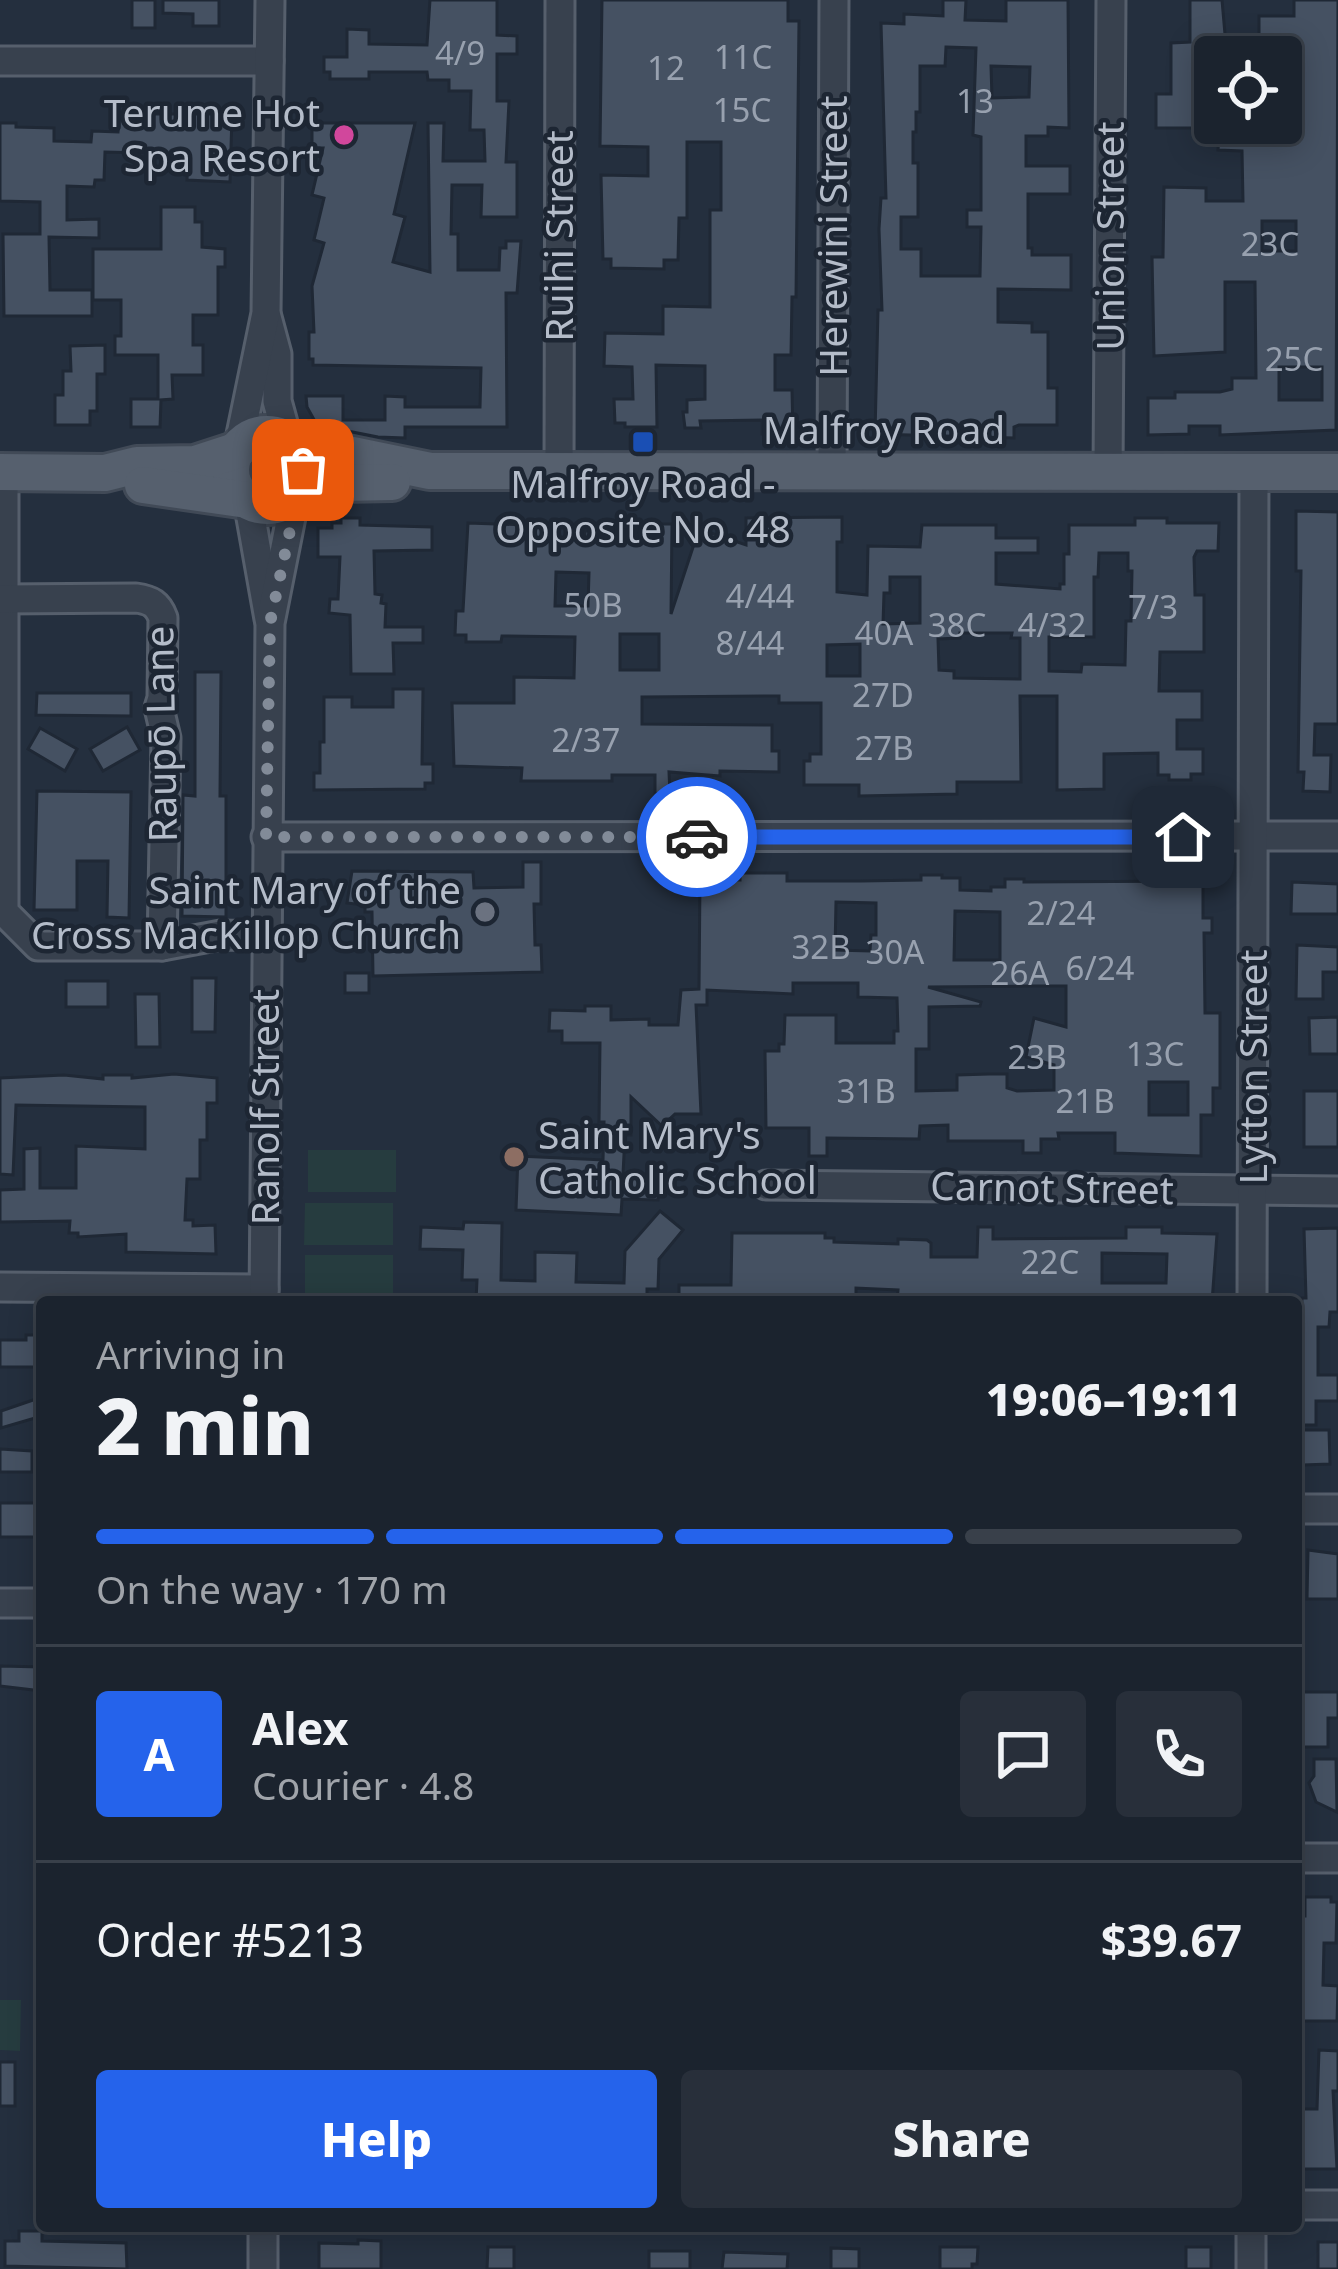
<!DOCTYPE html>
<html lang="en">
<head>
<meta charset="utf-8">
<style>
	body { margin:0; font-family:"Noto Sans",sans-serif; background:#282f3a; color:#f1f3f6; height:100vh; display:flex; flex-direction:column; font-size:45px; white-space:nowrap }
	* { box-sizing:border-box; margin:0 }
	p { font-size:39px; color:#a0a4aa }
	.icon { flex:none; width:66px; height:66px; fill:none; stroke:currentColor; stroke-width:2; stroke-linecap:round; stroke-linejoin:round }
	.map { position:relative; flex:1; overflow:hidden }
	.panel { position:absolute; left:36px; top:1296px; width:1266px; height:936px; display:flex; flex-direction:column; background:#1b232e; border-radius:12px; box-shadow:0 6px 30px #0003,0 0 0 3px #39404a }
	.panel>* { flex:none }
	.buttons { position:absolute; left:1194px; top:36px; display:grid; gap:24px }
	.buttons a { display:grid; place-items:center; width:108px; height:108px; border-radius:12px; background:#1b232e; box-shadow:0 6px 30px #0003,0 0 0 3px #39404a; font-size:60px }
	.pin { position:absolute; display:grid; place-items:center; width:102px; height:102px; color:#fff; margin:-51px; border-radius:24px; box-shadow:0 6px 18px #0006 }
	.courier { position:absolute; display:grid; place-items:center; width:120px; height:120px; margin:-60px; border:9px solid #2563eb; border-radius:50%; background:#fff; color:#222; box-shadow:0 3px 15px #0007 }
	.headline em { font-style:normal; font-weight:800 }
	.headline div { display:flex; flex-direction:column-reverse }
	.headline { display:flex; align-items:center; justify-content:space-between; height:204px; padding:0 60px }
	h1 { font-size:78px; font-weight:800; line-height:90px }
	.bar { display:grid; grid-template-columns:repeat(4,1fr); gap:18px 12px; align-content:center; height:144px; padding:0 60px }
	.bar i { height:15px; border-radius:9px; background:#39404a }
	.bar .on { background:#2563eb }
	.bar p { grid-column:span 4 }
	.line { display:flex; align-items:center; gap:30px; padding:0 60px; border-top:3px solid #39404a }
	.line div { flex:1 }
	.round { display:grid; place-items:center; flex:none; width:126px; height:126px; border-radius:12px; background:#282f3a }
	.action { display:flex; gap:24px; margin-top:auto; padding:24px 60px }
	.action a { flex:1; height:138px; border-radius:12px; background:#2563eb; color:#fff; font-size:48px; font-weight:800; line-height:138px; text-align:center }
	.action a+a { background:#282f3a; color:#f1f3f6 }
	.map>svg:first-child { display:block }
	.green { fill:#263c3f }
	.building { fill:#455162; stroke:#1f2835; stroke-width:3; fill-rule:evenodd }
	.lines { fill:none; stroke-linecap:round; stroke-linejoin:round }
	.minor-casing { stroke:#565f6c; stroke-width:33 }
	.major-casing { stroke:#414a57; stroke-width:42 }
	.minor { stroke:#38414e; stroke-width:27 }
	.major { stroke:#56606e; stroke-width:36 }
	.done { stroke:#828b98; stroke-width:12; stroke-dasharray:0 21.6 }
	.route { stroke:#2563eb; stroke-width:15 }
	.hotel-dot { fill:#d1479c; stroke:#1d2633; stroke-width:4.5 }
	.transit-dot { fill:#1a4fb4; stroke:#1d2633; stroke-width:4.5 }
	.worship-dot { fill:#6b7280; stroke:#1d2633; stroke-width:4.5 }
	.education-dot { fill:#8d6e63; stroke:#1d2633; stroke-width:4.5 }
	.labels { text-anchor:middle; stroke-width:9; stroke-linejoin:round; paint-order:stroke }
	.number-label { font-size:33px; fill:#98a1af }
	.poi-label { font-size:39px; fill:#b4bcc9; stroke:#1d2633; text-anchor:end }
	.street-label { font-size:39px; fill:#b4bcc9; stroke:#1d2633 }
</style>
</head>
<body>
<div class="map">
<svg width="1338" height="2269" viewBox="0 0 1338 2269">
	<rect width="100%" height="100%" fill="#242f3e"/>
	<g class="green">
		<rect x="308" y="1150" width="88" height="42"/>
		<polygon points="305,1203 393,1203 393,1245 304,1245"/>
		<polygon points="305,1255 393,1255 393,1298 305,1297"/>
		<polygon points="0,2000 21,2000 20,2051 0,2050"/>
	</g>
	<g class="building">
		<rect x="132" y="0" width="23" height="28"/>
		<polygon points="163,0 219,0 219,26 193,26 193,14 163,13"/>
		<polygon points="430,0 497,0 497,35 517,36 517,54 497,54 497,101 509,101 506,162 517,162 517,217 481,217 482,185 452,185 451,234 458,234 458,270 499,270 500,248 506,248 506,241 521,241 517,293 506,293 507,427 405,427 405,438 378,437 317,425 307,407 306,396 343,396 343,420 385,420 385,396 405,397 405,407 480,407 481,368 313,365 313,359 309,359 309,332 314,332 312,286 324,243 314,240 324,198 312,195 323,148 312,148 312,123 415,123 394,214 405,217 393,262 430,272 428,123 444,123 443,161 485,161 484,130 470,130 471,91 449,91 449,80 428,80 427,72 369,72 369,79 330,79 330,72 324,72 324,57 347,57 347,29 369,30 369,44 427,45"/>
		<polygon points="602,0 788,0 788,21 799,21 796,297 792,297 791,355 775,355 775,390 792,390 793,434 762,434 762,420 700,421 701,428 685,428 683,412 687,412 687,400 705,399 705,366 656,365 657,427 625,427 625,423 615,423 614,399 633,399 632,367 604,366 605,333 663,334 663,306 710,307 710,210 721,210 721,142 687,142 687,218 679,218 678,260 664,260 664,269 611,268 611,259 603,259 601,175 648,176 648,147 600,146"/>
		<path d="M943,0H966L965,20L1006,21V0H1068L1069,128L1048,127V136H1026V166H1070V194H1028V248H1032V255H1071V290L998,289V322L1032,323V332H1048V388H1057V425H1019L1014,427V438L875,434L878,310H882L879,229L881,198H886L881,23L904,24V14L943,16ZM946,47L976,48L973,135L981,137V210H967V227H981L980,276H921V249H901V217H918V163H913V132H916V112H920V66H945ZM991,66L1030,67L1029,97L992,98Z"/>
		<polygon points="1190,0 1222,0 1227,57 1215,57 1215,80 1207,81 1206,128 1156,128 1156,94 1171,94 1171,43 1190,42"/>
		<path d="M1294,0H1338L1336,430L1220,435V426H1189V434L1148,435V398H1175V392H1220L1232,389V378H1256L1255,282H1225V352L1154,356L1152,257H1163L1164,187L1206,188V201H1243L1242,151L1218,150L1220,123H1281V57H1259V16H1294ZM1262,221H1296V251H1262ZM1279,367H1322V400H1279Z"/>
		<polygon points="128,114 232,114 230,182 187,180 188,158 144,158 144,153 105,152 104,180 95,180 94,187 67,186 67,220 99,219 99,238 49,237 50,290 92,290 92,316 4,316 3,234 40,234 40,202 0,201 0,123 16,123 16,127 54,128 54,141 91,142 92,131 118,132 119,119 128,119"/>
		<polygon points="161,207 195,207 195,222 202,222 202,247 225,249 225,267 218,267 218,315 193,315 193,345 203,345 203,375 172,375 173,399 161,400 160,427 131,427 131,399 158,399 158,355 115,355 115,336 121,336 121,300 93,300 93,249 161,249"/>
		<polygon points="105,345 105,374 97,374 97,411 90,411 90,425 55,425 55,395 63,395 63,371 71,371 70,346"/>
		<polygon points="1296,511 1338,512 1338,724 1315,724 1314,755 1331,755 1330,792 1303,791 1304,772 1298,772 1301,571 1296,571"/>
		<path d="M842,517V542H837V592L867,595L868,546L920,547L922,525H996V538H1038V553H996V584L1060,589V584H1064V554H1069V525H1135V518H1167V523H1219L1218,551H1197L1194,557L1195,595H1204V652H1160L1159,691H1202V720H1177V749H1203V774H1191V780H1169V775H1158V753L1104,754V789L1057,790V696H1020L1021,782H957V794L859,796V785H804V761H810V754H821V703H779V696L642,697V724L772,725V751H779V772L720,771V776L669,772L670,794H655V775H612V781H521L522,768L454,766L452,703H514V677L574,678L575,637L502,636L501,642H466V635H455L456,611H463L468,523L556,526L555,538H585V531H605L606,537L638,538V524H672L671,614L699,529L746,545V518ZM1099,553H1128V571H1132L1131,621H1126L1125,665L1082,664L1081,672L1049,671V637H1094V577H1098ZM556,572L589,573L588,606H555ZM890,577H920V623L883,624L884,593H890ZM960,633H1012L1011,638H1020V679L954,678V671L939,670L938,639L960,638ZM620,634H659V670H620ZM860,644V676H827V645Z"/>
		<polygon points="341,518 360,518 360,525 432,527 432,550 374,551 375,594 382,595 381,603 386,604 385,627 423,627 423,643 393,643 394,674 351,674 350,615 329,613 330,599 338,599 340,557 318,557 318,528 332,528 332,523 341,523"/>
		<polygon points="195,672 221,672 220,796 226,796 226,917 182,916 183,795 195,796"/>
		<polygon points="393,689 423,689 422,764 433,764 433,783 425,783 425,789 314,790 314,773 320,773 320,742 324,742 324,697 352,697 352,707 393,707"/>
		<polygon points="37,693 131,693 131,716 36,715"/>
		<polygon points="127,727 140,750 103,771 90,749"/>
		<polygon points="40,728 77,749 65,771 28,749"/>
		<polygon points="37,791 131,792 129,918 107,917 108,861 77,861 77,910 34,910"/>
		<polygon points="523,862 541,862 541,904 534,904 535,945 541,945 542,972 373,976 372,912 365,912 365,905 347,903 352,871 473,872 474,888 523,887"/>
		<path d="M740,873H787V881H861L921,880V875H942V878H960V890L991,891V887H1005V879H1024V882L1203,881V918H1212V933H1204L1205,1013H1220V1088H1213V1115H1201V1156L1115,1153V1133H1058L1059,1139H1041V1153H1023V1141H948V1125L920,1126L919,1139L827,1138V1156H809V1128H766L765,1051H779V1044H784L785,1015H836V1043H894V1031H898L897,998L858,997V983H793V994L707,990V1005H696L701,1114H675L662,1126L631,1097V1135H625L623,1174L659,1175L658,1200L622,1199L621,1215L516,1210L518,1156L603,1160L604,1122H599L600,1043H562V1031H549L550,1010L585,1011V1006H611V1020L649,1019V1025H678L681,990L699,989L700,879L740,880ZM836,902L876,903V935H871L870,951L835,950ZM955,911L1000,912V960H954ZM1032,986H1066V1027L1034,1018L1026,1057L1054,1065V1090L1017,1091L1007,1088V1074H989L957,1075V1090L916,1091V1049H929V1007L980,1006L981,1002L928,987ZM1149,1082H1188V1115H1149Z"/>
		<polygon points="1292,882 1338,884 1338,914 1291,914"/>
		<polygon points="1297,945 1338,947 1338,972 1323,972 1323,999 1296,999"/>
		<rect x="345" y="973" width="24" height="20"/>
		<polygon points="192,978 216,978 215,1032 192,1032"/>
		<rect x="66" y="981" width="42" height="26"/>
		<polygon points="135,994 159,994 160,1047 136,1047"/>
		<polygon points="1338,1017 1338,1054 1310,1054 1309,1018"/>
		<polygon points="174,1074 217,1078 217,1103 207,1103 207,1140 200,1140 200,1179 187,1179 185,1220 193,1220 193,1226 215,1225 216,1254 126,1252 126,1234 78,1237 78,1233 69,1233 70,1221 0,1222 0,1190 24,1189 24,1149 40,1148 40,1188 76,1188 76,1146 145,1149 145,1107 16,1105 13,1175 0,1174 0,1078 64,1075 103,1079 103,1075 132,1075 132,1078"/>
		<rect x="1304" y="1091" width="34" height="56"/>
		<polygon points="660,1211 683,1230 659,1259 658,1289 647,1289 647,1302 476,1302 477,1280 462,1280 463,1250 420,1249 421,1227 463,1229 464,1222 502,1223 501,1280 535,1281 535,1252 577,1253 576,1282 624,1283 625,1251"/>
		<path d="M978,1227H993V1239L1126,1238V1227H1162V1233L1217,1234L1212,1302H897L898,1290L856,1288V1302H679V1285H731L732,1233H825V1238H834V1242L898,1244V1239L927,1240L931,1243V1257H977ZM1102,1253L1167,1254L1166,1283H1102Z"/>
		<polygon points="1338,1228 1338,1312 1330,1312 1329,1327 1318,1327 1318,1375 1338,1375 1338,1401 1316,1401 1316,1425 1298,1425 1296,1344 1300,1344 1302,1298 1306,1298 1304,1229"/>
		<polygon points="26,1335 42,1335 40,1367 0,1367 0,1340 26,1340"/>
		<polygon points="36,1399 42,1416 1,1428 1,1411"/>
		<polygon points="1303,1430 1329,1430 1330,1464 1303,1465"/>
		<polygon points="0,1449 32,1451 32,1472 0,1472"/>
		<rect x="0" y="1503" width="42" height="34"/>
		<polygon points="1308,1550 1338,1554 1338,1599 1307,1599"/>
		<polygon points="0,1666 42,1667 42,1691 0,1686"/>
		<polygon points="1302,1692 1338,1692 1338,1718 1328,1718 1328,1747 1302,1747"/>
		<polygon points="1314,1759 1336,1759 1337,1812 1316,1802 1309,1783 1314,1776"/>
		<polygon points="1305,1897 1331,1897 1331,1902 1337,1902 1336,1943 1324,1943 1323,1985 1338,1986 1337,2021 1299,2021 1296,1979 1299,1979 1300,1942 1296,1942 1296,1916 1305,1916"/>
		<polygon points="1319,2050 1338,2051 1338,2091 1333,2091 1337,2169 1303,2169 1303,2109 1317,2109"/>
		<rect x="0" y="2062" width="15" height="44"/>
		<polygon points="19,2231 42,2231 42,2241 126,2243 127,2269 5,2266 5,2241 19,2241"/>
		<polygon points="358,2240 381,2241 381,2269 319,2269 319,2243 358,2244"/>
		<rect x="1318" y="2242" width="20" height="27"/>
		<polygon points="488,2247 514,2247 514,2269 487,2269"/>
		<polygon points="940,2247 978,2247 977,2264 972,2264 972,2269 940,2269"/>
		<rect x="1186" y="2247" width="25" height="22"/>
		<polygon points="831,2248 859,2249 859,2269 831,2269"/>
		<rect x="649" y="2251" width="41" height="18"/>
		<polygon points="724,2252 788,2254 787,2269 722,2269"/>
	</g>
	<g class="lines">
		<g class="minor-casing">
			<g id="minor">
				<polyline points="0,61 269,61"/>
				<polyline points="267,317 277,354 277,401 288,441"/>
				<polyline points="238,449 266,313 270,0"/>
				<polyline points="4,472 4,912 38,946 162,946 221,935 265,936"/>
				<polyline points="559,472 560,0"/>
				<polyline points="832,472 834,0"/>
				<polyline points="1108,473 1111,0"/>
				<polyline points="248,501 269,619"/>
				<path d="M4,599L136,598C151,600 158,604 163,618L162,698L159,708L166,738L162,946"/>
				<polyline points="266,837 1338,836"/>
				<polyline points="766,1185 1338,1191"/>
				<polyline points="0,1287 264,1289"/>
				<polyline points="264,1302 270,623 296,492"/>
				<polyline points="1252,1302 1254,472"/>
				<polyline points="1296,1509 1338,1509"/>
				<polyline points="0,1603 42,1603"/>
				<polyline points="1296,1858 1338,1858"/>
				<polyline points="1296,2205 1338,2205"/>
				<polyline points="263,2226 263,2269"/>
				<polyline points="1251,2226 1251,2269"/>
			</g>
		</g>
		<g class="major-casing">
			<g id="major">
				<circle cx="267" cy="470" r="36"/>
				<polyline points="289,442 430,471 1338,472"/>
				<polyline points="0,472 105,473 137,465 195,464 238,450"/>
				<polyline points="143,485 247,500"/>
				<polyline points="296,491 341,483 392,482"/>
			</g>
		</g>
		<use href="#minor" class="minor"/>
		<use href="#major" class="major"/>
	</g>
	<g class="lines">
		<polyline class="done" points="303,470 270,623 266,837 697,837"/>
		<polyline class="route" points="697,837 1183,837"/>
	</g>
	<circle class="hotel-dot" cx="344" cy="135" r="12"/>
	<rect class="transit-dot" x="631" y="430" width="24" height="24" rx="6"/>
	<circle class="worship-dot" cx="485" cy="912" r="12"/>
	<circle class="education-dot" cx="514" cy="1157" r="12"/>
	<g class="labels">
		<g class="number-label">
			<text x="460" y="65">4/9</text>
			<text x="743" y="69">11C</text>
			<text x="666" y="80">12</text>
			<text x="975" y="113">13</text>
			<text x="742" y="122">15C</text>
			<text x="1270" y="256">23C</text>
			<text x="1294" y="371">25C</text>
			<text x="760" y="608">4/44</text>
			<text x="593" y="617">50B</text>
			<text x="1153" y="619">7/3</text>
			<text x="957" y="637">38C</text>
			<text x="1052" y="637">4/32</text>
			<text x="884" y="645">40A</text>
			<text x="750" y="655">8/44</text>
			<text x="883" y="707">27D</text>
			<text x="586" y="752">2/37</text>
			<text x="884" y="760">27B</text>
			<text x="1061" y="925">2/24</text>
			<text x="821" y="959">32B</text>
			<text x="895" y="964">30A</text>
			<text x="1100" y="980">6/24</text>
			<text x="1020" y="985">26A</text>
			<text x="1155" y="1066">13C</text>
			<text x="1037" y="1069">23B</text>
			<text x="866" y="1103">31B</text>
			<text x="1085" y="1113">21B</text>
			<text x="1050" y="1274">22C</text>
		</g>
		<g class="poi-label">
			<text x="320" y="127">Terume Hot<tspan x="320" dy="45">Spa Resort</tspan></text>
			<text x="643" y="498" text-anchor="middle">Malfroy Road -<tspan x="643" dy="45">Opposite No. 48</tspan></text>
			<text x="461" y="904">Saint Mary of the<tspan x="461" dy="45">Cross MacKillop Church</tspan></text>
			<text x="538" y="1149" text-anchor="start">Saint Mary's<tspan x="538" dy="45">Catholic School</tspan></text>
		</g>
		<g class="street-label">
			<text transform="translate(559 236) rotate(-90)" y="14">Ruihi Street</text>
			<text transform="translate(833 236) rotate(-90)" y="14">Herewini Street</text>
			<text transform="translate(1110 236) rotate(-90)" y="14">Union Street</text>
			<text x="884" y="444">Malfroy Road</text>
			<text transform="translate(161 734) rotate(-91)" y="14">Raupō Lane</text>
			<text transform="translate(1253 1067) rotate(-90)" y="14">Lytton Street</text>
			<text transform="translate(265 1107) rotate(-90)" y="14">Ranolf Street</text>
			<text transform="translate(1052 1188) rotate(1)" y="14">Carnot Street</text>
		</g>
	</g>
</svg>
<div class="buttons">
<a><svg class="icon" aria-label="locate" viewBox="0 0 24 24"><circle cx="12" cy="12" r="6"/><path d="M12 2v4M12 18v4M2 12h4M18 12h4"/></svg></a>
</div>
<div class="pin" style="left:303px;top:470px;background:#ea580c"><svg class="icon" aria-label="bag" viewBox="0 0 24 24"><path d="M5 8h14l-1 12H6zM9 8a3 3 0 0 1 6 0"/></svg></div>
<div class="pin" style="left:1183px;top:837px;background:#1f2937"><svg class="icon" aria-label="home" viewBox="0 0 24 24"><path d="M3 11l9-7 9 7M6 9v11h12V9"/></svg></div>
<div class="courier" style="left:697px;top:837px"><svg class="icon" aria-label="car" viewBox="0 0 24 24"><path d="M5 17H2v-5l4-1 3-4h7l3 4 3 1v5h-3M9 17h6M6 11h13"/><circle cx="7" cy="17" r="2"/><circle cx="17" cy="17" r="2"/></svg></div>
<section class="panel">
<div class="headline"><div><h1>2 min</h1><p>Arriving in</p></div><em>19:06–19:11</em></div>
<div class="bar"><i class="on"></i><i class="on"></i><i class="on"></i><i></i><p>On the way · 170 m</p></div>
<div class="line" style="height:216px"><b class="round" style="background:#2563eb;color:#fff">A</b><div><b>Alex</b><p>Courier · 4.8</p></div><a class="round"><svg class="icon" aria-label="chat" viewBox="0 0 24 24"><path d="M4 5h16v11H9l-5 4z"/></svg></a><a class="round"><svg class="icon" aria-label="phone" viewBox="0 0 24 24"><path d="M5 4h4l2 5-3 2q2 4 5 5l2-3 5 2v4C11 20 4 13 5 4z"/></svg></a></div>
<div class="line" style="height:156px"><div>Order #5213</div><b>$39.67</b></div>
<div class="action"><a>Help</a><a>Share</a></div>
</section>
</div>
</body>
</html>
